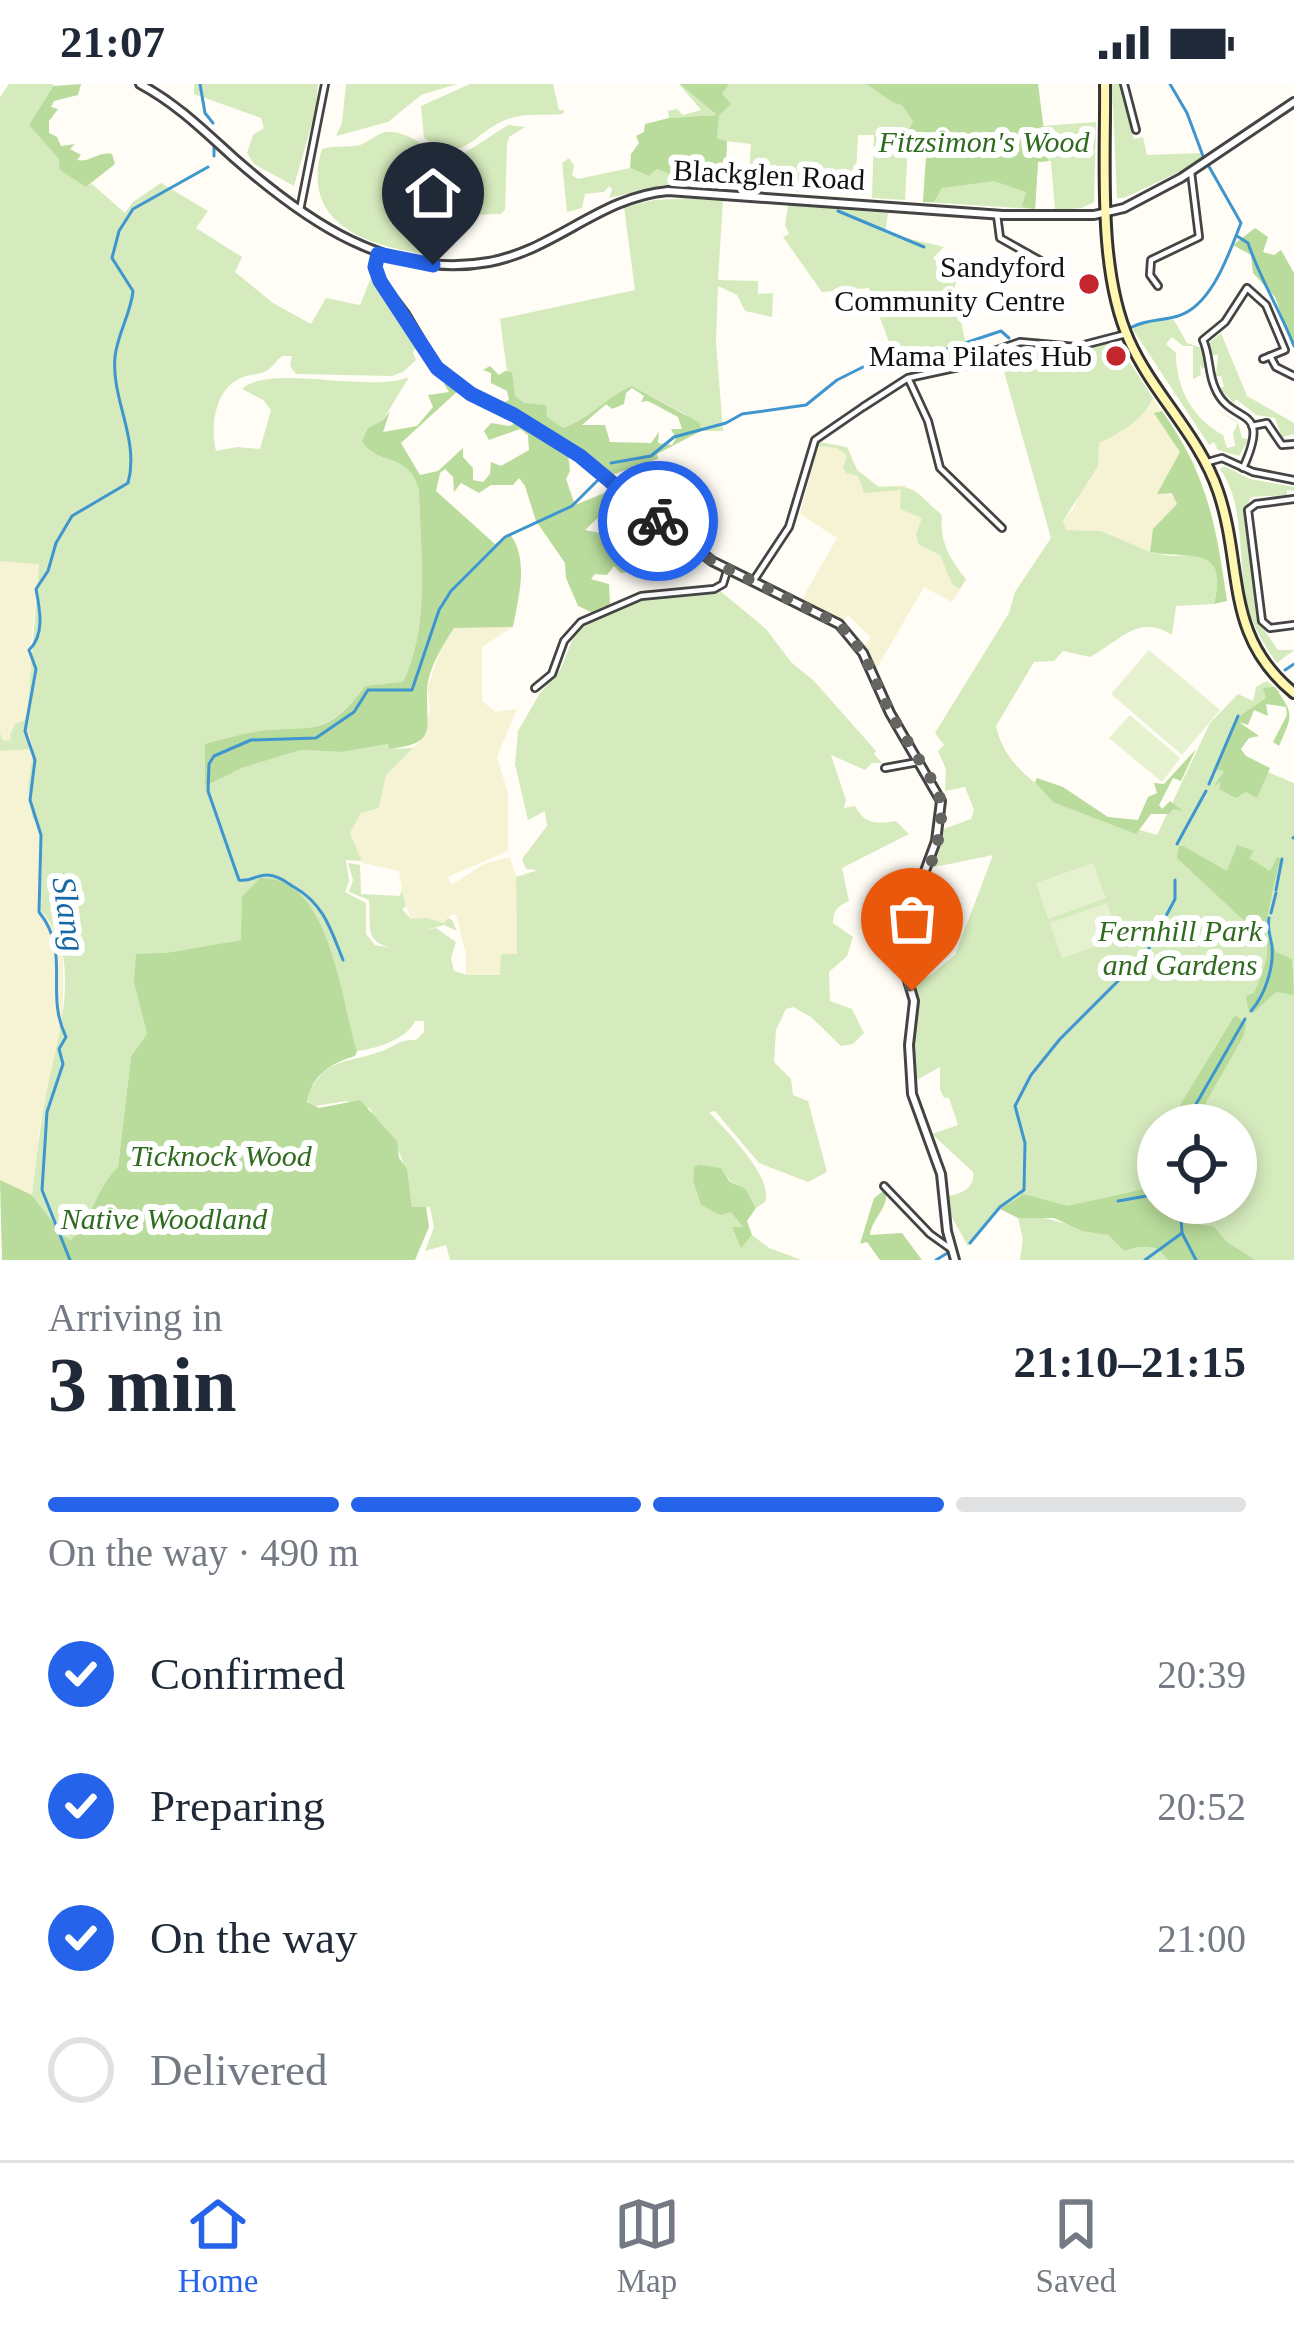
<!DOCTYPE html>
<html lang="en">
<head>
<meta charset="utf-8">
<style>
	body { margin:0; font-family:"Times New Roman",serif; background:#f2f2f3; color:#1f2937; height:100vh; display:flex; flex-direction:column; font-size:45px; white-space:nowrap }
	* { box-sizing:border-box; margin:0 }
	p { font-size:39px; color:#747a83 }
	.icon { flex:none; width:66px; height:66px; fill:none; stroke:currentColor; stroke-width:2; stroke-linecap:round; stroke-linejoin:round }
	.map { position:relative; height:1176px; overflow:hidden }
	.panel { display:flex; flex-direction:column; background:#fff; flex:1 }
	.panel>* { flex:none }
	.tools { position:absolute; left:1137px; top:1020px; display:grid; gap:24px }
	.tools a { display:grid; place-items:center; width:120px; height:120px; border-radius:50%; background:#fff; box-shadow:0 6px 18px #0003; font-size:60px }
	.pin { position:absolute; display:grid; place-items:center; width:102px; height:102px; color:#fff; margin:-123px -51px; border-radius:50% 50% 50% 0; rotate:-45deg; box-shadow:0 0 12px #0007 }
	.pin .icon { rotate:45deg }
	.courier { position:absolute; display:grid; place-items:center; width:120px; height:120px; margin:-60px; border:9px solid #2563eb; border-radius:50%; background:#fff; color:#222; box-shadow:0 3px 15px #0007 }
	.summary em { font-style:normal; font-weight:600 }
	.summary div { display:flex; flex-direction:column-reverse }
	.summary { display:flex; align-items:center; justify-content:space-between; height:204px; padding:0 48px }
	h1 { font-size:78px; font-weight:600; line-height:90px }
	.bar { display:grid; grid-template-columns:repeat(4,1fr); gap:18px 12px; align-content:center; height:144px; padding:0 48px }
	.bar i { height:15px; border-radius:9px; background:#e0e1e3 }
	.bar .current { background:#2563eb }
	.bar p { grid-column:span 4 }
	ol { padding:0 48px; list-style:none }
	li { display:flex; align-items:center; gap:36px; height:132px }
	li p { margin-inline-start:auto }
	li .icon { padding:12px; border-radius:50%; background:#2563eb; color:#fff; stroke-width:4 }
	li:last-child { color:#747a83 }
	li i { width:66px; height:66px; border:6px solid #e0e1e3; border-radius:50% }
	.status { display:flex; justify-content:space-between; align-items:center; height:84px; padding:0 60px; background:#fff; direction:ltr }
	.status svg { height:33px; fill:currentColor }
	.menu { display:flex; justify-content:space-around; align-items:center; height:168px; border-top:3px solid #e0e1e3; background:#fff; font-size:33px; color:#747a83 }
	.menu a { display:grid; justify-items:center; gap:6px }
	.menu .current { color:#2563eb }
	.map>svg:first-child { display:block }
	.farmland { fill:#f6f3d4 }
	.green { fill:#d5ebbd }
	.forest { fill:#b9dc9c; fill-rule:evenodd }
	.pitch { fill:#e6f2cf }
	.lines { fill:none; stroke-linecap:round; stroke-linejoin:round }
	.stream { stroke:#3f96cf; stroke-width:3 }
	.minor-casing { stroke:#444; stroke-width:10 }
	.tertiary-casing { stroke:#444; stroke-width:12 }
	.secondary-casing { stroke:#333; stroke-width:14 }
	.minor { stroke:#fff; stroke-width:4.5 }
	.tertiary { stroke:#fff; stroke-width:6 }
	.secondary { stroke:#fff6b0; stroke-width:8 }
	.done { stroke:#646461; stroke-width:12; stroke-dasharray:0 21.6 }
	.route { stroke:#2563eb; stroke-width:15 }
	.poi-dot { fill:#c4262e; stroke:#fff; stroke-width:4.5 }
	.labels { text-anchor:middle; stroke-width:12; stroke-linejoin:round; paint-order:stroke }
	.park-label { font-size:30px; font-style:italic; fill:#2f6b1f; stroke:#fff }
	.street-label { font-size:30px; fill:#111; stroke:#fff }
	.poi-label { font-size:30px; fill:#111; stroke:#fff; text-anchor:end }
	.water-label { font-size:33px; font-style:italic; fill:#1768a6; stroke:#fff }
</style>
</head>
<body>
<div class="status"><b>21:07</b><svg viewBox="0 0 49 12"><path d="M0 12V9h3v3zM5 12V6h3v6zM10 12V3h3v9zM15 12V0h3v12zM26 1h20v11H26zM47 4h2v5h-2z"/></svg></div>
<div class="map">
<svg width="1294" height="1176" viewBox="0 0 1294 1176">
	<rect width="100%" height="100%" fill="#fffdf5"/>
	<g class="farmland">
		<polygon points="1153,314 1197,383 1150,468 1101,447 1066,446 1063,437 1074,424 1099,359 1120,349 1149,324"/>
		<polygon points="819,358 847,363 857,386 879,403 905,401 953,485 966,495 952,518 924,503 875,587 862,564 871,554 848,531 842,539 801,517 837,454 800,430"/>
		<polygon points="0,477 39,479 30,571 34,576 27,635 33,667 28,701 32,733 42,749 41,827 56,843 63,872 63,942 40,1041 32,1111 0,1096"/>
		<polygon points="454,543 513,543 482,563 482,617 496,628 517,625 497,673 508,709 508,767 448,793 451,801 486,779 510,773 516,793 517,871 500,891 466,891 466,870 456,831 451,830 445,839 411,835 403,813 399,787 363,779 349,750 361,729 379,724 386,691 425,652 430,624 427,604 441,565"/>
	</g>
	<g class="green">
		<path d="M9,0H54L29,41L86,102L92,100L125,129L133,118L161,99L208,127L196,144L242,173L235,188L273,219L311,240L326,214L360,221L372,191L406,234L418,262L413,268L416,276L403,288L392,292L296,290L290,282L292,272H282C277,276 273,282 268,286C260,291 247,290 239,295C215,306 210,343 216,367L237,363L260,365L271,326L263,316L242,305C270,279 368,310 409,293L383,336L368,344L370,367C395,375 411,379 419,406C420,469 431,540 403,599L365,602C330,649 309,647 254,648L205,701L242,684L301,666L341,668L388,660L390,665L413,664L386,691L379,724L361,729L350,749L362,777L346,776L349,797L345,808L366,819V850L375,861L391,864C362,857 372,839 369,816L349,808L353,796L348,779L360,781L361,810L400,812L402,806L406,822L402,825L411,835L426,834L444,839L448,834L452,836L457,847L444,841L422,847L436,844L456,858L451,874L454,887L467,891H500L501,870H517L516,793L538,786L526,785L522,775L547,742L545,727L528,736L515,680L518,647L540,609L560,586L577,545L640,516L719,506L766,545L791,578L814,597L876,667L874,670L882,679H872L865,686L831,671L846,716L844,724L855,722C865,741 877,740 896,737L909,750L842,784L849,817C838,822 833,826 833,839L853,853L847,872L829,888L830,917L852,925L864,949L853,960L841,962L811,933L793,923L786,925L776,946L774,978L791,995L793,1011L808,1017L827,1088L808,1098L759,1079L715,1027L709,1028C726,1047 774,1093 765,1118L756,1124L745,1104L731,1098L721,1084H694L693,1097L701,1121L731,1128L745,1141L740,1162L752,1151L769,1164L802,1176H450L446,1161L425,1167L434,1143L430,1123L412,1124C410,1096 398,1047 373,1033L371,1025L346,1017L310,1023L306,1012C330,972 341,981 379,968C395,963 398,955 416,956L424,948V937H415C407,955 376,965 357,967L344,929L241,856L165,869L134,899L147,950L131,972L118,1083C96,1104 93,1134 72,1156L63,1153L32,1111C36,1079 39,1048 45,1017C55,960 87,874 41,827L42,749L32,733L28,701L33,667L28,642L30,665L0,667V649L3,657L10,656L12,660L10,651L15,640L27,635L39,480L0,477V13Z"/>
		<polygon points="194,0 318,0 316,25 294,102 254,80 247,69 253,51 264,44 261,34 194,10"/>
		<polygon points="346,0 457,0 421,11 388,38 336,52 342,39"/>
		<path d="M470,0H553L559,26H564L563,30C544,32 521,28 503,37C470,52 464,81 424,54L421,22Z"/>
		<polygon points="679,0 1038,0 1042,42 1096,38 1094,118 1082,124 1055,126 1051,77 1038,78 1035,125 923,118 927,60 908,59 905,116 872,114 874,51 858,51 856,92 824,89 819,109 748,104 751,60 717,56 718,31 669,34 668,27 677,25 683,31 701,26"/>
		<path d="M1112,0H1120C1126,18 1128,39 1134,55L1143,53L1147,71L1202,69V77L1124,114H1117Z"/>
		<path d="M508,41L525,43L509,53L507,60L505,126L501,130L433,132L432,163L437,172C375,164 298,144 322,65C335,61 348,64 360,61C369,58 378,49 386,48C409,45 433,73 460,72Z"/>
		<polygon points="569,74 574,82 572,91 578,95 630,84 649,92 657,85 682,95 726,88 726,102 663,101 609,114 612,105 609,102 604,108 585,110 582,124 567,128 562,79"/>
		<polygon points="696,114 723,116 718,196 758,197 758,210 773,209 772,233 745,227 737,211 718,202 716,258 723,347 701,347 685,330 632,302 584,337 553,348 512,325 500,235 635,206 624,123 655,116"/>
		<polygon points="788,121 888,129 885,149 944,163 933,174 956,198 954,207 970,278 933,287 926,284 910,288 893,269 869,204 822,208 783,153 789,150 785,141"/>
		<path d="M1174,236L1187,259L1202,264L1206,283L1202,285L1200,280L1201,291L1193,295V262H1183L1172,253L1166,260L1176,269C1176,304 1192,334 1223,351L1227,364L1235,362L1233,349L1238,339L1211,323L1238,338L1242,354L1249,355L1239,372L1218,366L1214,358L1209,361L1132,244L1147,237Z"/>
		<polygon points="1221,249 1247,312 1294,339 1294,350 1282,353 1275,334 1256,331 1236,315 1234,319 1220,305 1224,302 1221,292 1216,292 1218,271 1212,271 1209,259"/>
		<path d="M1115,256L1153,314C1144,336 1119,350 1099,359L1098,382L1063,437L1066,446L1101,447L1150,468L1171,472L1203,470L1210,474L1219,495L1214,520L1176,522L1172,551C1138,529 1119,558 1090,573L1063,567L1054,577L1034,578L996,642C1010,708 1101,735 1157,751L1210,639L1238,610L1253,617L1256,603L1267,597L1280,608C1243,626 1241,632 1230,672L1294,699V1176H1204L1182,1119H1236V1041H1158V1106L1068,1124L1020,1111L1000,1125L968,1162L950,1130L949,1112C962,1109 975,1104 973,1088L932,1050L958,1041L949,1014H944L940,1005V983L913,998L912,955L918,921L914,899L932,890L955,871L993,771L930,784L941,746L971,735L974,726L965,703L945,707L946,685L938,667L944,661L935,649L1009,529L1015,508L1051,454L999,270L1032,259L1074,267Z"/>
		<path d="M819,358L847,363L857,386L879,403C920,400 914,408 942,431C939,457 950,476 966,495L960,505L952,500L940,471L918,460L916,450L922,434L900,425L901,406L864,409L858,392L846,389L843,384L847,371L837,364L818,362Z"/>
		<path d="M1224,382L1250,395L1294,403V407L1287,406V411L1251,413L1244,429L1258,537L1278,566H1294L1277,579C1264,561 1252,541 1247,520C1237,477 1246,420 1220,385Z"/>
		<polygon points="1037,1132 1108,1151 1124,1167 1148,1161 1179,1176 1020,1176 1023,1155 1018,1134"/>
	</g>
	<g class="forest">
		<path d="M81,0L78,11L54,17L51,23L58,25L49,37V49L57,53L61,62L75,60L70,65L81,71L77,76C89,79 99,67 112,70L115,80L86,103L60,86L59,75L29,41L53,2Z"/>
		<polygon points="680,0 729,0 722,10 731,20 719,31 717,55 727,57 726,88 682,95 657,85 649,92 630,84 631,70 639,59 636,52 644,48 645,40 669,34 717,31"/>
		<path d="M866,0H1038L1048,77L1038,78L1035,125L1022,123L1026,108L994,97L942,104L934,118H923L927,60L914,59L909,46L913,37L902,21C889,19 878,6 866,0Z"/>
		<polygon points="1255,144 1268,153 1263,168 1274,171 1281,166 1294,189 1294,265 1275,213 1253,189 1251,171 1233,161"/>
		<path d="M490,282L499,291L505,287L512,288L515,312L524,319L546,321L547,333L563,344C590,335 606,313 632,302L700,339L701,347L657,370L658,375L611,391L553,348L502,319L509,316L507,307L491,299V289L483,286ZM632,304L644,312L641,318L648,317L678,333L682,345H671L676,354L672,361L658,359L659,348L651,359L610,358L605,341H582L606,320L612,325L624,320L626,309Z"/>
		<path d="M449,297L460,305L401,359L420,391L438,387L463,364V373L473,384V396L483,398L490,390L491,378L501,382L529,366L528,351L520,345L489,356L484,347L491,339L509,342L521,337L568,370L570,387L566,395L575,421L614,405L621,412L585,446L610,451L618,441L630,442L635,438L630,432L631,424L644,436V444L634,454L623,453L614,466L616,474L629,481L627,488L621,489L614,482L607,491L595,490L591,495L609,500L610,520L591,528L578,522L566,494L565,479L536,437L525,402L519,394L513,401H491L479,409L461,399L454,408L453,393L445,385L440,389L436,407L495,460L510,450C529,476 519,511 513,543L454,544C443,561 428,585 427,606C426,647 438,659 389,665L388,660L341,668L301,666L242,684L205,702V660C221,656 238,651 254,648C311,640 324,657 365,602L403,598C431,540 420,469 419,406C408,366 378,383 362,357L368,344L383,336L390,327L383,348L417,342L433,323L428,311L449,308L444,300Z"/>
		<path d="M1162,327C1208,392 1216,441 1227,517L1214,520C1229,459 1190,476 1150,468L1153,445L1177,420L1172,409L1157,410L1180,368L1154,329Z"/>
		<path d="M1275,603C1294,631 1293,630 1279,662L1273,658L1287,631L1286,623L1266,620L1268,632L1254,626L1248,641L1239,638L1259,652L1249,654L1241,665L1246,672L1270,684L1257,714L1246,708L1236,714L1219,705L1221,698L1214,702L1224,687L1215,685L1237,634L1266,614L1263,604Z"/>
		<polygon points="1196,665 1181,697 1173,694 1159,721 1162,725 1170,717 1183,727 1173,725 1169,730 1151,730 1136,750 1053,718 1035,698 1037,694 1063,703 1108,733 1138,736 1148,713 1157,709 1154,699 1164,700"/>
		<path d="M1237,761L1254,767L1249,774L1270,787L1277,773L1281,775C1273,799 1269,824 1265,849L1276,868L1292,875L1294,911L1276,908L1253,929L1248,925L1246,912L1254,909C1261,893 1269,876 1267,858L1177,774L1179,762H1183L1227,787Z"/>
		<path d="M260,794C331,791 341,919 357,967L355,972C331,979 311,992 307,1018L319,1024L360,1016L397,1057L399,1074L407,1085L412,1123H426L429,1143L415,1176H2L0,1096L32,1111L63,1152L71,1156C93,1134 96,1104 118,1083L131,972L147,950L134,899L136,870L165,869L241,856L242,813Z"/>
		<polygon points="1235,931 1246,940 1244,951 1206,1018 1199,1041 1168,1041"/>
		<polygon points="700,1081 721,1084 730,1098 745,1104 756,1124 747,1137 752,1151 741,1164 732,1143 743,1143 731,1128 721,1131 701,1121 693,1097 694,1083"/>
		<path d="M1158,1102V1119H1193L1192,1139L1214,1143L1227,1158L1255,1176H1168C1157,1158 1141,1162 1124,1167L1108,1151L1082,1147L1054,1134H1018L1000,1125L1023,1110L1068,1122Z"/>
		<path d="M885,1106C891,1122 871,1135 870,1151L902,1149L922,1176H880L867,1158L860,1160L874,1114Z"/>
	</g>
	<g class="pitch">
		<polygon points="1149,566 1220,626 1182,671 1111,610"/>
		<polygon points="1130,631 1180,674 1162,698 1109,654"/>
		<polygon points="1093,779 1106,814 1048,835 1036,799"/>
		<polygon points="1107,819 1120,854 1062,874 1050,839"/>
	</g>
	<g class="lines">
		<g class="stream">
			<polyline points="200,0 205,29 213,39"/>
			<polyline points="214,63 214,72"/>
			<polyline points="838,127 924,163"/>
			<path d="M1237,152L1248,159C1260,195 1280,226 1294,262"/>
			<path d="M1132,243C1148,235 1162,237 1178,232C1212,222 1229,169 1241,139L1203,72L1187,29L1170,0"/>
			<polyline points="947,265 1001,247 1009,254"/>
			<polyline points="889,272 902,267 935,268"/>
			<polyline points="611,379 651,372 674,353 726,339 742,330 806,321 837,296 879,275"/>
			<polyline points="1285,586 1294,580"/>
			<polyline points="1209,700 1238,632"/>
			<polyline points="1293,754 1294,753"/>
			<polyline points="1177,760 1206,707"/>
			<polyline points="1276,806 1282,775"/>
			<polyline points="1271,829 1276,809"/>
			<path d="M343,876C331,846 324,820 294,803C286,798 277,791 267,791C255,791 251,798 239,796L208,707L209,680L214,672L251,656L316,654L354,628L368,606H412L439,526L451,507L505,453L572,422L601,393"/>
			<path d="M1251,927C1265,911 1274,884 1272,862C1270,850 1267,846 1269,834"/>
			<polyline points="1184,1041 1245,935"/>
			<polyline points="1118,1117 1158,1110"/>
			<polyline points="1180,1119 1182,1149 1196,1176"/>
			<polyline points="970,1159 1000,1123 1024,1106 1025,1059 1015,1022 1031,991 1060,955 1147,868 1175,815 1175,796"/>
			<path d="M70,1176L42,1106L47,1028L63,980L59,965L66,953C44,908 72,869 39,828L41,751L30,716L35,676L25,647L36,585L29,566C45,551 40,526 36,505L48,487L56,459L72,432L128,399C140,356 111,315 115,273C117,251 131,229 133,207L112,174L119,147L133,125L208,83"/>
			<polyline points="936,1176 949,1168"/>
			<polyline points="1145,1176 1182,1149"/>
		</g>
		<g class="minor-casing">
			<g id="minor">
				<polyline points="1124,0 1136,46"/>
				<polyline points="300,126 325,0"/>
				<polyline points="997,131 1000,154 1048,181"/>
				<polyline points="1158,202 1150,191 1151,176 1199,153 1191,88"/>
				<polyline points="1270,272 1276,283 1294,292"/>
				<polyline points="909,296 928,337 940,384 1002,444"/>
				<polyline points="1252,342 1267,339 1282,361 1294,360"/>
				<polyline points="1208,378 1222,374 1253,388 1294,396"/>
				<path d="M1243,384C1273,318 1231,343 1215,304C1208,289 1210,271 1203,256L1225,238L1247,204L1266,221L1285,266L1263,275"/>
				<polyline points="1294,415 1256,420 1248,426 1262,537 1270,544 1294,541"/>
				<polyline points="754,496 789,443 815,356 863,323 908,294 982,278 994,267 1020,258 1076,263 1126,250"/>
				<polyline points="535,604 552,590 564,557 581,538 641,512 714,505 723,500 727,487"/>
				<polyline points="885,684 918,678"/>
				<polyline points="884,1102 930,1150 951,1165"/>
			</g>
		</g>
		<g class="tertiary-casing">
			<g id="tertiary">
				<path d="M140,0C177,20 203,46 234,74C306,137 389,196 489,178C555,166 600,113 668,107L1003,131H1094L1124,124L1181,94L1294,18"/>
				<polyline points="378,170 375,183 380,197 405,230 437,284 471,310 514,330 580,372 712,477 839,540 863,569 890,629 941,717 936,757 912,822 902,876 914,917 909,961 912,1010 941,1090 947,1147 955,1176"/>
			</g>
		</g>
		<g class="secondary-casing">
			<path id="secondary" d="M1105,0C1106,78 1097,184 1129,256C1153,310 1199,351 1218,407C1244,483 1223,551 1294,609"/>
		</g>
		<use href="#minor" class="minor"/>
		<use href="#tertiary" class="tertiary"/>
		<use href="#secondary" class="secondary"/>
	</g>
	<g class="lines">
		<path class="done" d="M658,437L712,477L839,540L863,569L890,629L938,706C957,776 883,832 912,907"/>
		<polyline class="route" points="433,181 378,170 375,183 380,197 437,284 471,310 514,331 580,372 658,437"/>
	</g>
	<g class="poi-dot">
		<circle cx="1089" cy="200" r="12"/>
		<circle cx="1116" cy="272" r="12"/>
	</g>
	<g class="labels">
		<g class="park-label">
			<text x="984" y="68">Fitzsimon's Wood</text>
			<text x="1180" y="857">Fernhill Park<tspan x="1180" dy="34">and Gardens</tspan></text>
			<text x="221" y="1082">Ticknock Wood</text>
			<text x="164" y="1145">Native Woodland</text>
		</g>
		<g class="street-label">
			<text transform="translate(769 91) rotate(3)" y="10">Blackglen Road</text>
		</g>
		<g class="poi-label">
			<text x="1065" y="193">Sandyford<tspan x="1065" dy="34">Community Centre</tspan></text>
			<text x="1092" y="282">Mama Pilates Hub</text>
		</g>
		<g class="water-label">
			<text transform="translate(70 830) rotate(81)" y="12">Slang</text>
		</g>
	</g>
</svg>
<div class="tools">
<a><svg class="icon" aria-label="locate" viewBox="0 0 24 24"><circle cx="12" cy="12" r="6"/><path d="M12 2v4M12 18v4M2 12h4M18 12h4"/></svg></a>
</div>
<div class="pin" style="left:912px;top:907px;background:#ea580c"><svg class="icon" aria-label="bag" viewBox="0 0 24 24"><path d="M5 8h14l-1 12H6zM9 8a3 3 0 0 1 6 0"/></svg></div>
<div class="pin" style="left:433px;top:181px;background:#1f2937"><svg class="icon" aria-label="home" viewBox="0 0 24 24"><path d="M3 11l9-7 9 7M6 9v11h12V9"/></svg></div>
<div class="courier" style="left:658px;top:437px"><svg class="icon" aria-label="bike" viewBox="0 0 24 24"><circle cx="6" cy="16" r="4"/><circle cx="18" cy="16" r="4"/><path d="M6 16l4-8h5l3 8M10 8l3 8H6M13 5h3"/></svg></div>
</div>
<section class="panel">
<div class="summary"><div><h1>3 min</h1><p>Arriving in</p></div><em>21:10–21:15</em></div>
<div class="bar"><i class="current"></i><i class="current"></i><i class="current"></i><i></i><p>On the way · 490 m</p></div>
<ol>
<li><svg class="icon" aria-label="check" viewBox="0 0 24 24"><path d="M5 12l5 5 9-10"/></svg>Confirmed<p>20:39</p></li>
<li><svg class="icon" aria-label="check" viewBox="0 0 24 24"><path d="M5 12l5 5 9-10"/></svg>Preparing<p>20:52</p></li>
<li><svg class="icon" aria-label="check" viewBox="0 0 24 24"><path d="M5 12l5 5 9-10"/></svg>On the way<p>21:00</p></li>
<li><i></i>Delivered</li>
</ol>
</section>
<nav class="menu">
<a class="current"><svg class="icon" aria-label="home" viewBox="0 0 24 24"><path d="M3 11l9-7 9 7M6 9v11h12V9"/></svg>Home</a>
<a><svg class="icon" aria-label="map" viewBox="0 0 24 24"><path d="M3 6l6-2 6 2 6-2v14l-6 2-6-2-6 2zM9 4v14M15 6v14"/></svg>Map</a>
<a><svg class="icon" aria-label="saved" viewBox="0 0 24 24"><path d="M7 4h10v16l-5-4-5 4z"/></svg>Saved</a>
</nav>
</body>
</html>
